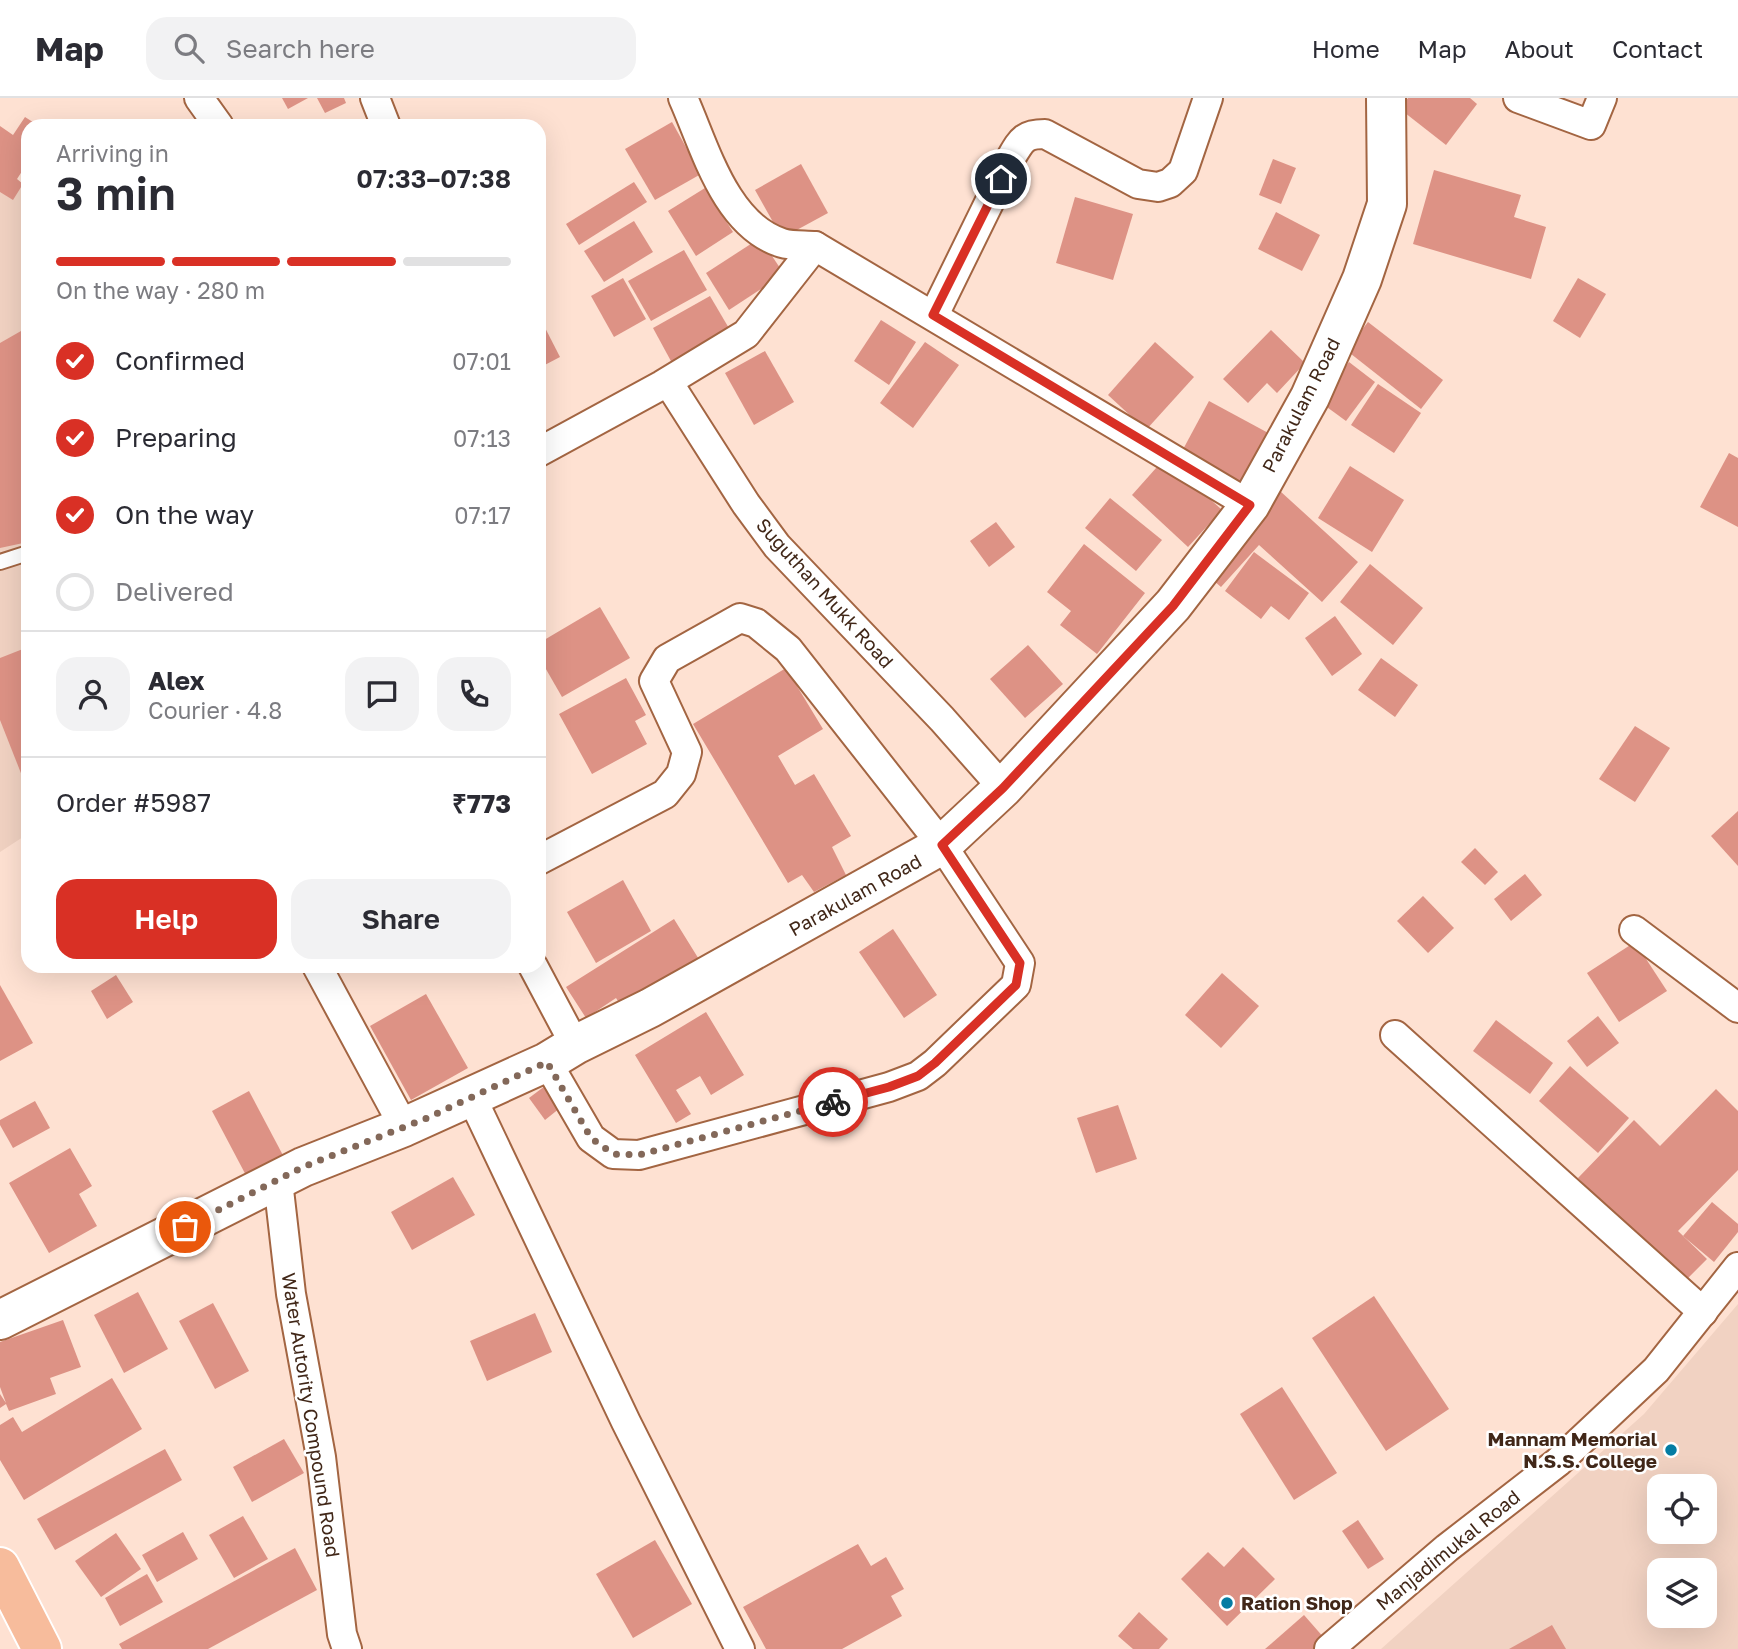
<!DOCTYPE html>
<html lang="en">
<head>
<meta charset="utf-8">
<style>
	body { margin:0; font-family:"Golos Text",sans-serif; background:#f2f2f3; color:#2b2b33; height:100vh; display:flex; flex-direction:column; font-size:26px; white-space:nowrap }
	* { box-sizing:border-box; margin:0 }
	p { font-size:23px; color:#7c7c81 }
	.icon { flex:none; width:38px; height:38px; fill:none; stroke:currentColor; stroke-width:2; stroke-linecap:round; stroke-linejoin:round }
	.map { position:relative; flex:1; overflow:hidden }
	.side { position:absolute; left:21px; top:21px; width:525px; height:854px; display:flex; flex-direction:column; background:#fff; border-radius:21px; box-shadow:0 7px 28px #0002 }
	.side>* { flex:none }
	.controls { position:absolute; left:1647px; top:1376px; display:grid; gap:14px }
	.controls a { display:grid; place-items:center; width:70px; height:70px; border-radius:14px; background:#fff; box-shadow:0 7px 28px #0002; font-size:35px }
	.pin { position:absolute; display:grid; place-items:center; width:60px; height:60px; color:#fff; margin:-30px; border:4px solid #fff; border-radius:50%; box-shadow:0 2px 7px #0007 }
	.courier { position:absolute; display:grid; place-items:center; width:70px; height:70px; margin:-35px; border:5px solid #d93025; border-radius:50%; background:#fff; color:#222; box-shadow:0 2px 9px #0007 }
	.headline em { font-style:normal; font-weight:600 }
	.headline div { display:flex; flex-direction:column-reverse }
	.headline { display:flex; align-items:center; justify-content:space-between; height:119px; padding:0 35px }
	h1 { font-size:46px; font-weight:600; line-height:52px }
	.bar { display:grid; grid-template-columns:repeat(4,1fr); gap:10px 7px; align-content:center; height:84px; padding:0 35px }
	.bar i { height:9px; border-radius:5px; background:#e1e1e2 }
	.bar .active { background:#d93025 }
	.bar p { grid-column:span 4 }
	.line { display:flex; align-items:center; gap:18px; padding:0 35px; border-top:2px solid #e1e1e2 }
	.line div { flex:1 }
	.round { display:grid; place-items:center; flex:none; width:74px; height:74px; border-radius:21px; background:#f2f2f3 }
	ol { padding:0 35px; list-style:none }
	li { display:flex; align-items:center; gap:21px; height:77px }
	li p { margin-inline-start:auto }
	li .icon { padding:7px; border-radius:50%; background:#d93025; color:#fff; stroke-width:4 }
	li:last-child { color:#7c7c81 }
	li i { width:38px; height:38px; border:4px solid #e1e1e2; border-radius:50% }
	.button { display:flex; gap:14px; margin-top:auto; padding:14px 35px }
	.button a { flex:1; height:80px; border-radius:21px; background:#d93025; color:#fff; font-size:28px; font-weight:600; line-height:80px; text-align:center }
	.button a+a { background:#f2f2f3; color:#2b2b33 }
	header { display:flex; align-items:center; gap:42px; box-sizing:border-box; height:98px; padding:0 35px; background:#fff; border-bottom:2px solid #e1e1e2 }
	header strong { font-size:33px }
	nav { display:flex; gap:38px; margin-inline-start:auto; font-size:24px }
	.search { width:490px; height:63px; background:#f2f2f3; display:flex; align-items:center; gap:18px; box-sizing:border-box; padding:0 24px; border-radius:21px; color:#7c7c81; font-size:26px }
	.map>svg:first-child { display:block }
	.built { fill:#f1d2c2; fill-rule:evenodd }
	.building { fill:#dd9285 }
	.lines { fill:none; stroke-linecap:round; stroke-linejoin:round }
	.lane-casing { stroke:#a36542; stroke-width:18 }
	.street-casing { stroke:#a36542; stroke-width:32 }
	.secondary-casing { stroke:#a36542; stroke-width:42 }
	.highway-casing { stroke:#fff; stroke-width:42 }
	.lane { stroke:#fff; stroke-width:14 }
	.street { stroke:#fff; stroke-width:28 }
	.secondary { stroke:#fff; stroke-width:38 }
	.highway { stroke:#f7bc9c; stroke-width:38 }
	.done { stroke:#836859; stroke-width:7; stroke-dasharray:0 12.6 }
	.route { stroke:#d93025; stroke-width:9 }
	.poi-dot { fill:#047ca3; stroke:#fff; stroke-width:2.5 }
	.labels { text-anchor:middle; stroke-width:5; stroke-linejoin:round; paint-order:stroke }
	.street-label { font-size:19px; fill:#412718; stroke:#fff }
	.poi-label { font-size:19px; font-weight:bold; fill:#412718; stroke:#fff; text-anchor:end }
</style>
</head>
<body>
<header>
<strong>Map</strong>
<div class="search"><svg class="icon" aria-label="search" viewBox="0 0 24 24"><circle cx="10" cy="10" r="6"/><path d="M15 15l6 6"/></svg>Search here</div>
<nav><a>Home</a><a>Map</a><a>About</a><a>Contact</a></nav>
</header>
<div class="map">
<svg width="1738" height="1551" viewBox="0 0 1738 1551">
	<rect width="100%" height="100%" fill="#fee1d2"/>
	<g class="built">
		<polygon points="0,69 28,98 28,744 23,739 0,754"/>
		<path d="M1738,1206V1551H1381L1644,1316ZM1659,1388H1704V1433H1659ZM1659,1472H1704V1517H1659Z"/>
	</g>
	<g class="building">
		<polygon points="282,0 308,0 288,11"/>
		<polygon points="317,0 344,0 346,5 325,15"/>
		<polygon points="1408,0 1470,0 1477,6 1446,47 1400,11"/>
		<polygon points="25,19 39,28 28,28 28,64 17,81 23,86 13,102 0,94 0,28 13,37"/>
		<polygon points="672,24 701,76 655,102 625,51"/>
		<polygon points="1273,61 1296,70 1281,106 1259,97"/>
		<polygon points="801,66 828,115 782,140 755,92"/>
		<polygon points="1434,72 1521,97 1514,119 1546,129 1531,181 1413,146"/>
		<polygon points="634,84 647,104 579,147 566,126"/>
		<polygon points="705,90 733,134 696,158 668,113"/>
		<polygon points="1075,99 1133,116 1113,182 1056,165"/>
		<polygon points="1276,114 1320,137 1302,173 1258,151"/>
		<polygon points="634,123 653,154 604,184 584,153"/>
		<polygon points="760,140 784,176 729,212 706,175"/>
		<polygon points="684,152 707,192 651,223 628,183"/>
		<polygon points="623,180 646,221 614,239 591,198"/>
		<polygon points="1578,180 1606,196 1580,240 1553,223"/>
		<polygon points="710,198 730,232 672,265 653,230"/>
		<polygon points="539,218 560,259 539,270"/>
		<polygon points="881,222 916,244 889,287 854,263"/>
		<polygon points="1368,224 1443,282 1421,311 1346,252"/>
		<polygon points="28,229 28,444 0,450 0,245"/>
		<polygon points="1271,232 1305,265 1277,295 1267,285 1248,305 1223,281"/>
		<polygon points="925,244 959,267 913,330 880,305"/>
		<polygon points="1155,244 1194,279 1146,332 1108,297"/>
		<polygon points="765,253 794,304 754,327 725,275"/>
		<polygon points="1349,264 1375,284 1346,323 1320,304"/>
		<polygon points="1378,286 1421,315 1394,355 1351,327"/>
		<polygon points="1209,303 1272,337 1242,391 1180,357"/>
		<polygon points="1729,355 1738,360 1738,429 1700,409"/>
		<polygon points="1165,360 1222,412 1188,449 1132,397"/>
		<polygon points="1350,368 1404,402 1372,454 1318,420"/>
		<polygon points="1280,393 1358,464 1322,504 1259,447 1221,489 1206,476"/>
		<polygon points="1110,400 1162,442 1136,473 1085,430"/>
		<polygon points="996,424 1015,449 989,469 970,443"/>
		<polygon points="1084,446 1145,495 1097,556 1060,527 1071,513 1047,494"/>
		<polygon points="1254,454 1309,495 1289,522 1271,508 1261,521 1225,493"/>
		<polygon points="1370,466 1423,510 1393,547 1340,504"/>
		<polygon points="600,509 630,560 562,599 539,559 539,545"/>
		<polygon points="1335,518 1362,556 1332,578 1305,540"/>
		<polygon points="1028,547 1063,586 1025,620 990,581"/>
		<polygon points="28,549 28,693 0,622 0,560"/>
		<polygon points="1381,560 1418,587 1395,619 1358,592"/>
		<polygon points="786,570 823,631 778,658 795,687 814,676 851,738 832,749 846,777 814,794 802,777 788,785 693,626"/>
		<polygon points="626,580 646,617 635,623 647,646 592,676 559,616"/>
		<polygon points="1635,628 1670,650 1635,704 1599,681"/>
		<polygon points="1738,713 1738,768 1711,738"/>
		<polygon points="1475,750 1498,774 1485,787 1461,764"/>
		<polygon points="1525,776 1542,797 1511,823 1494,801"/>
		<polygon points="623,782 651,833 596,865 567,814"/>
		<polygon points="1423,798 1454,830 1428,855 1397,823"/>
		<polygon points="674,821 700,863 624,912 616,900 586,920 566,889"/>
		<polygon points="893,831 937,897 904,920 859,854"/>
		<polygon points="1635,844 1667,893 1619,924 1587,875"/>
		<polygon points="1222,875 1259,908 1221,950 1185,917"/>
		<polygon points="116,877 133,904 107,921 91,893"/>
		<polygon points="0,887 33,945 0,963"/>
		<polygon points="426,896 468,970 411,1002 370,928"/>
		<polygon points="706,914 744,977 711,997 700,978 676,992 691,1016 676,1025 635,957"/>
		<polygon points="1598,918 1619,945 1587,969 1567,943"/>
		<polygon points="1496,922 1553,965 1530,996 1473,953"/>
		<polygon points="1570,968 1629,1020 1598,1055 1539,1003"/>
		<polygon points="549,985 565,1006 545,1022 529,1000"/>
		<polygon points="1716,991 1738,1013 1738,1072 1678,1133 1707,1161 1684,1184 1578,1080 1634,1022 1660,1048"/>
		<polygon points="249,993 286,1063 249,1083 212,1013"/>
		<polygon points="35,1003 50,1030 13,1050 0,1027 0,1022"/>
		<polygon points="1118,1007 1137,1061 1096,1075 1077,1020"/>
		<polygon points="70,1050 92,1088 79,1096 97,1128 49,1155 9,1085"/>
		<polygon points="453,1079 475,1117 412,1152 391,1114"/>
		<polygon points="1712,1104 1738,1126 1738,1134 1714,1164 1683,1138"/>
		<polygon points="138,1194 168,1251 124,1275 94,1217"/>
		<polygon points="1374,1198 1449,1311 1386,1353 1312,1240"/>
		<polygon points="213,1205 249,1273 215,1291 179,1223"/>
		<polygon points="535,1215 552,1254 487,1283 470,1243"/>
		<polygon points="63,1222 81,1269 50,1280 56,1296 9,1313 6,1306 0,1310 0,1296 6,1305 0,1289 0,1244"/>
		<polygon points="112,1280 142,1331 24,1402 0,1362 0,1327 13,1319 22,1334"/>
		<polygon points="1282,1289 1337,1375 1294,1402 1240,1316"/>
		<polygon points="284,1341 304,1375 252,1404 233,1369"/>
		<polygon points="165,1351 182,1382 55,1452 37,1421"/>
		<polygon points="243,1418 268,1461 234,1480 209,1437"/>
		<polygon points="1358,1422 1384,1461 1368,1471 1342,1433"/>
		<polygon points="183,1434 198,1461 157,1484 142,1457"/>
		<polygon points="116,1435 141,1471 101,1499 75,1463"/>
		<polygon points="655,1442 692,1506 633,1540 596,1476"/>
		<polygon points="858,1446 871,1468 886,1459 904,1491 891,1498 902,1518 842,1551 766,1551 743,1509"/>
		<polygon points="1243,1449 1275,1481 1227,1528 1181,1481 1208,1454 1224,1469"/>
		<polygon points="295,1450 317,1492 208,1551 122,1551 119,1546"/>
		<polygon points="147,1476 163,1504 120,1528 105,1500"/>
		<polygon points="1139,1514 1168,1541 1159,1551 1133,1551 1118,1538"/>
		<polygon points="1304,1517 1325,1541 1313,1551 1265,1551"/>
		<polygon points="1552,1527 1566,1551 1509,1551"/>
	</g>
	<g class="lines">
		<g class="lane-casing">
			<polyline id="lane" points="0,464 28,455"/>
		</g>
		<g class="street-casing">
			<g id="street">
				<polyline points="199,0 219,28"/>
				<polyline points="375,0 386,28"/>
				<path d="M683,0C705,49 725,127 782,145C792,148 805,147 815,148L1250,407"/>
				<polyline points="1518,0 1591,27 1602,0"/>
				<path d="M934,217L1012,58C1022,41 1025,36 1045,36L1138,86L1158,89L1170,85L1183,73L1208,0"/>
				<polyline points="668,284 746,406 777,448 942,621 1003,690"/>
				<polyline points="539,354 662,287 746,236 815,148"/>
				<polyline points="539,762 665,696 681,676 687,654 654,583 667,561 740,520 756,525 788,551 942,747 1020,865 1016,887 935,965 918,978 889,989 639,1057 613,1056 591,1040 547,964"/>
				<polyline points="1634,832 1738,910"/>
				<polyline points="317,868 404,1029"/>
				<polyline points="533,868 575,947"/>
				<polyline points="1395,937 1703,1214"/>
				<polyline points="472,1000 626,1324 740,1551"/>
				<polyline points="278,1083 291,1196 321,1359 342,1536 347,1551"/>
				<polyline points="1329,1551 1447,1450 1558,1364 1656,1272 1738,1169"/>
			</g>
		</g>
		<g class="secondary-casing">
			<polyline id="secondary" points="0,1222 303,1069 404,1029 547,964 575,947 650,910 942,747 1003,690 1173,507 1250,407 1310,299 1362,181 1387,106 1386,0"/>
		</g>
		<g class="highway-casing">
			<polyline id="highway" points="0,1469 42,1551"/>
		</g>
		<use href="#lane" class="lane"/>
		<use href="#street" class="street"/>
		<use href="#secondary" class="secondary"/>
		<use href="#highway" class="highway"/>
	</g>
	<g class="lines">
		<polyline class="done" points="185,1129 303,1069 427,1020 547,964 591,1040 613,1056 639,1057 833,1004"/>
		<polyline class="route" points="833,1004 889,989 918,978 935,965 1016,887 1020,865 942,747 1003,690 1173,508 1250,407 933,217 1001,81"/>
	</g>
	<g class="poi-dot">
		<circle cx="1671" cy="1352" r="7"/>
		<circle cx="1227" cy="1505" r="7"/>
	</g>
	<g class="labels">
		<g class="street-label">
			<text transform="translate(1301 307) rotate(-63)" y="7">Parakulam Road</text>
			<text transform="translate(825 495) rotate(48)" y="7">Suguthan Mukk Road</text>
			<text transform="translate(855 797) rotate(-29)" y="7">Parakulam Road</text>
			<text transform="translate(311 1317) rotate(81)" y="7">Water Autority Compound Road</text>
			<text transform="translate(1448 1452) rotate(-39)" y="7">Manjadimukal Road</text>
		</g>
		<g class="poi-label">
			<text x="1657" y="1348">Mannam Memorial<tspan x="1657" dy="22">N.S.S. College</tspan></text>
			<text x="1241" y="1512" text-anchor="start">Ration Shop</text>
		</g>
	</g>
</svg>
<div class="controls">
<a><svg class="icon" aria-label="locate" viewBox="0 0 24 24"><circle cx="12" cy="12" r="6"/><path d="M12 2v4M12 18v4M2 12h4M18 12h4"/></svg></a>
<a><svg class="icon" aria-label="layers" viewBox="0 0 24 24"><path d="M12 4l9 5-9 5-9-5zM3 14l9 5 9-5"/></svg></a>
</div>
<div class="pin" style="left:185px;top:1129px;background:#ea580c"><svg class="icon" aria-label="bag" viewBox="0 0 24 24"><path d="M5 8h14l-1 12H6zM9 8a3 3 0 0 1 6 0"/></svg></div>
<div class="pin" style="left:1001px;top:81px;background:#1f2937"><svg class="icon" aria-label="home" viewBox="0 0 24 24"><path d="M3 11l9-7 9 7M6 9v11h12V9"/></svg></div>
<div class="courier" style="left:833px;top:1004px"><svg class="icon" aria-label="bike" viewBox="0 0 24 24"><circle cx="6" cy="16" r="4"/><circle cx="18" cy="16" r="4"/><path d="M6 16l4-8h5l3 8M10 8l3 8H6M13 5h3"/></svg></div>
<section class="side">
<div class="headline"><div><h1>3 min</h1><p>Arriving in</p></div><em>07:33–07:38</em></div>
<div class="bar"><i class="active"></i><i class="active"></i><i class="active"></i><i></i><p>On the way · 280 m</p></div>
<ol>
<li><svg class="icon" aria-label="check" viewBox="0 0 24 24"><path d="M5 12l5 5 9-10"/></svg>Confirmed<p>07:01</p></li>
<li><svg class="icon" aria-label="check" viewBox="0 0 24 24"><path d="M5 12l5 5 9-10"/></svg>Preparing<p>07:13</p></li>
<li><svg class="icon" aria-label="check" viewBox="0 0 24 24"><path d="M5 12l5 5 9-10"/></svg>On the way<p>07:17</p></li>
<li><i></i>Delivered</li>
</ol>
<div class="line" style="height:126px"><a class="round"><svg class="icon" aria-label="person" viewBox="0 0 24 24"><circle cx="12" cy="8" r="4"/><path d="M4 21q1-7 8-7t8 7"/></svg></a><div><b>Alex</b><p>Courier · 4.8</p></div><a class="round"><svg class="icon" aria-label="chat" viewBox="0 0 24 24"><path d="M4 5h16v11H9l-5 4z"/></svg></a><a class="round"><svg class="icon" aria-label="phone" viewBox="0 0 24 24"><path d="M5 4h4l2 5-3 2q2 4 5 5l2-3 5 2v4C11 20 4 13 5 4z"/></svg></a></div>
<div class="line" style="height:91px"><div>Order #5987</div><b>₹773</b></div>
<div class="button"><a>Help</a><a>Share</a></div>
</section>
</div>
</body>
</html>
